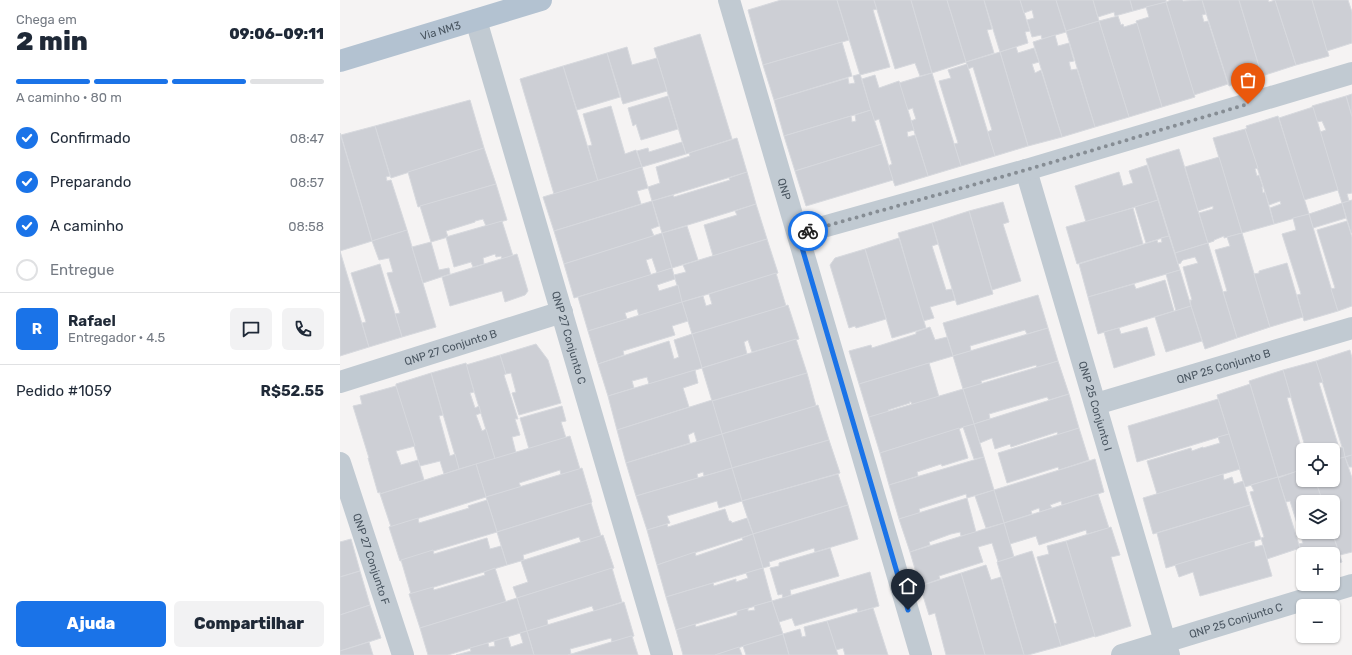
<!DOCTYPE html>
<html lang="pt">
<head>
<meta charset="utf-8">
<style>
	body { margin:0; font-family:Rubik,sans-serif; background:#f2f2f3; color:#1f2937; height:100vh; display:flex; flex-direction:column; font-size:15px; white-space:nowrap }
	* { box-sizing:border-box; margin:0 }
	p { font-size:13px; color:#747a83 }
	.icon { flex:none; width:22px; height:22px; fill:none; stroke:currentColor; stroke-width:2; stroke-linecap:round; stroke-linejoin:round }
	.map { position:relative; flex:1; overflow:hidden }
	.drawer { display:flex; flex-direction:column; background:#fff; width:340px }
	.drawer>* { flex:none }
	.controls { position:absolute; left:956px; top:443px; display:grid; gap:8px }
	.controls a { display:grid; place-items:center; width:44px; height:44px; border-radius:6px; background:#fff; box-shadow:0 1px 3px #0004; font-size:20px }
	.pin { position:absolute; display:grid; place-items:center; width:34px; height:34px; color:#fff; margin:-41px -17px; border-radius:50% 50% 50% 0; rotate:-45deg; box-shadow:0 0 4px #0007 }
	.pin .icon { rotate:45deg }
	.courier { position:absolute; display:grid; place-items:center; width:40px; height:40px; margin:-20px; border:3px solid #1a73e8; border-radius:50%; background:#fff; color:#222; box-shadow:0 1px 5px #0007 }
	.summary em { font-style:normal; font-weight:800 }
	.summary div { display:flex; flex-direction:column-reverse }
	.summary { display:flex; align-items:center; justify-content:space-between; height:68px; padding:0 16px }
	h1 { font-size:26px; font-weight:800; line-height:30px }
	.bar { display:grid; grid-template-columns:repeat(4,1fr); gap:6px 4px; align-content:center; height:48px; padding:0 16px }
	.bar i { height:5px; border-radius:3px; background:#e0e1e3 }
	.bar .selected { background:#1a73e8 }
	.bar p { grid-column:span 4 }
	.line { display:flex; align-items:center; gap:10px; padding:0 16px; border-top:1px solid #e0e1e3 }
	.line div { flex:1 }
	.round { display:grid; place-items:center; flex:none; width:42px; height:42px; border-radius:6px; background:#f2f2f3 }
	ol { padding:0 16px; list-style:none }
	li { display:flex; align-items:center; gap:12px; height:44px }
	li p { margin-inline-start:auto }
	li .icon { padding:4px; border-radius:50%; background:#1a73e8; color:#fff; stroke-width:4 }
	li:last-child { color:#747a83 }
	li i { width:22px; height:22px; border:2px solid #e0e1e3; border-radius:50% }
	.action { display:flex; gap:8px; margin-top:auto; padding:8px 16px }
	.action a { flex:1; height:46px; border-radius:6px; background:#1a73e8; color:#fff; font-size:16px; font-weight:800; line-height:46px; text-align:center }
	.action a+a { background:#f2f2f3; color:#1f2937 }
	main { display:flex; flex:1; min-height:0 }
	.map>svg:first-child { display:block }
	.building { fill:#cdcfd5; stroke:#d7d9de }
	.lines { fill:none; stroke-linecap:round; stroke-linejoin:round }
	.minor { stroke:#c1cad2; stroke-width:22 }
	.major { stroke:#b3c2d1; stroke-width:22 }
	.done { stroke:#868d94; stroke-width:4; stroke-dasharray:0 7.2 }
	.route { stroke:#1a73e8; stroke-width:5 }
	.labels { text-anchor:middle; stroke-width:3; stroke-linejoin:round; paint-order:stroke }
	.street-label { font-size:11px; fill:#4a5661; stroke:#fff }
</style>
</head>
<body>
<main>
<section class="drawer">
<div class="summary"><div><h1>2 min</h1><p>Chega em</p></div><em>09:06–09:11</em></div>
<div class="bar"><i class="selected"></i><i class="selected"></i><i class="selected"></i><i></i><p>A caminho · 80 m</p></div>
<ol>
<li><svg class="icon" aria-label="check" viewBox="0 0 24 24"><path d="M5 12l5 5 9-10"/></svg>Confirmado<p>08:47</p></li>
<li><svg class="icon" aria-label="check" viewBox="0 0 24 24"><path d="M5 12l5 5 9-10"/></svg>Preparando<p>08:57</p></li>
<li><svg class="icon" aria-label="check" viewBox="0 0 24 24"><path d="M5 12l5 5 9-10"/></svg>A caminho<p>08:58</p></li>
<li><i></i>Entregue</li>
</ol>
<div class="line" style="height:72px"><b class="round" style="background:#1a73e8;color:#fff">R</b><div><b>Rafael</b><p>Entregador · 4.5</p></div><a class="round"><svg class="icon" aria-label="chat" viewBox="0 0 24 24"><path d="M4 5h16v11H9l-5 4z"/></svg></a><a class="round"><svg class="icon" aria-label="phone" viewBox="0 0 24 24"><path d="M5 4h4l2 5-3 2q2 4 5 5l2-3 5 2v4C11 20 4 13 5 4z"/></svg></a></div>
<div class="line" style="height:52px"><div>Pedido #1059</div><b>R$52.55</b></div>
<div class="action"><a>Ajuda</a><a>Compartilhar</a></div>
</section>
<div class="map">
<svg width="1012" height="655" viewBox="0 0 1012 655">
	<rect width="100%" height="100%" fill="#f5f3f3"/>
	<g class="building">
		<polygon points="441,0 497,0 509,40 423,65 408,10"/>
		<polygon points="497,0 534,0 537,9 533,10 550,67 520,75"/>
		<polygon points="534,0 571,0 592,73 580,76 575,63 555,69"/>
		<polygon points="571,0 607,0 626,62 592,73"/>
		<polygon points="607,0 644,0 652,29 647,30 654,53 626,62"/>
		<polygon points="644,0 680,0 690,31 685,32 688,43 660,52"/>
		<polygon points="680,0 716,0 726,32 702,39 701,35 692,37 687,20 694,18 692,10 684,13"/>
		<polygon points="716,0 753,0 759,21 726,31"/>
		<polygon points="753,0 790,0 793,11 775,16 774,12 758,17"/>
		<polygon points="790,0 826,0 826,2 793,11"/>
		<polygon points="831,0 842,0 843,1 862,0 866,14 862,15 864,22 868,21 888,84 854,95 826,2"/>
		<polygon points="862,0 899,0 922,76 889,86"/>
		<polygon points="899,0 928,0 929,2 935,0 956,65 922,76"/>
		<polygon points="935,0 972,0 989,56 956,65"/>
		<polygon points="972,0 1008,0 1012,12 1012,43 987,51"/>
		<polygon points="826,2 855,97 822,107 796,21 809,17 806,7"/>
		<polygon points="778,16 781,25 783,24 784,27 797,23 822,107 789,117 759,21"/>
		<polygon points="759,21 789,117 755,127 726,31"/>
		<polygon points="360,34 392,139 346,154 314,48"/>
		<polygon points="715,35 718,46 729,43 734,61 729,62 731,70 737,69 755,127 722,137 693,42"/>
		<polygon points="502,42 512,76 434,100 423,65"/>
		<polygon points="287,47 292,65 317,58 327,91 283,104 267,53"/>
		<polygon points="676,47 678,53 694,48 699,62 692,64 695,73 701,70 722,137 688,146 660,52"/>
		<polygon points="660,52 688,146 655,156 647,132 652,130 633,67 628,69 626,62"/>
		<polygon points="267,53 280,97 237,110 223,66"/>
		<polygon points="627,64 655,156 621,166 614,144 618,143 599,81 611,78 608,70"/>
		<polygon points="223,66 258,181 214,194 180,79"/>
		<polygon points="592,73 621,166 588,176 571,121 576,119 573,110 573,108 567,110 559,83"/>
		<polygon points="520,74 531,110 444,136 434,100 508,78 509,84 515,83 513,76"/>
		<polygon points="535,75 539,88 559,81 574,130 567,132 568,137 575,135 588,176 555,186 548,166 552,164 539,119 534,121 522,79"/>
		<polygon points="1012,94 1012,117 1006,96"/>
		<polygon points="328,96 338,129 301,140 296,124 293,126 288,108"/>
		<polygon points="1006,96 1012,117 1012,193 1007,194 1009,201 1002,203 980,132 986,130 982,121 977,122 972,106"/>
		<polygon points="130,100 144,148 51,178 35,126"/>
		<polygon points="271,106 285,154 296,150 302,167 258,181 248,146 252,145 243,114"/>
		<polygon points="973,107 998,190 964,200 939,118"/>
		<polygon points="531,110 542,144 455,171 444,136 511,116 512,122 516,121 515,115"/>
		<polygon points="938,116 969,214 934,224 930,208 941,204 940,201 929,205 905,129 907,128 906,126"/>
		<polygon points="35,126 50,176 46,177 47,181 51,180 67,230 32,241 1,135"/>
		<polygon points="905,129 918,168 915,169 917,176 919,175 923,187 922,187 923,193 925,192 934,224 902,233 873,138"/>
		<polygon points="0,133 32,241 0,251"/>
		<polygon points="397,138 407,172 312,201 308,187 320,183 316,167 350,156 349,153"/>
		<polygon points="342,142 346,154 302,167 297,151 308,148 309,152"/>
		<polygon points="542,144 553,180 466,206 455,171"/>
		<polygon points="144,148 156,184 78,207 68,172"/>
		<polygon points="839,149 868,243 835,253 806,159"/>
		<polygon points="879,157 902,233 884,238 884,236 874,240 874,241 868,243 859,213 873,209 873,206 858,211 845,167"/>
		<polygon points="807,165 818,200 746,222 735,186 779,172 783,186 793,183 789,171"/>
		<polygon points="302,167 308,188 297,191 301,204 214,231 203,197"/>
		<polygon points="407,172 416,204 322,233 312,201 333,195 334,197 390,180 389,178"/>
		<polygon points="156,184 167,220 146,226 143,219 135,221 135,222 106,231 108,237 91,242 80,206"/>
		<polygon points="818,200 829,236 806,243 795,207"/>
		<polygon points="1012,200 1012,233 1011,233 1002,203"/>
		<polygon points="312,201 319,226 311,229 314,236 224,264 214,231"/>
		<polygon points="663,202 669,222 663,224 681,281 652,290 629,211"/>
		<polygon points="1002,203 1006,218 973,228 969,214"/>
		<polygon points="416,204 427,239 373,256 364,225 397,215 395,211"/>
		<polygon points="793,208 803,244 737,264 726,227"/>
		<polygon points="629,211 653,294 617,305 592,223"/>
		<polygon points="969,214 998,311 964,321 957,295 961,294 942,234 956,230 953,218"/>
		<polygon points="162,221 173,256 162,259 161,256 156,257 155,254 143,258 144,264 133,267 131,262 114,267 106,237"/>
		<polygon points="1007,221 1012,237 1012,306 998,311 991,289 995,288 977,230"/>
		<polygon points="592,223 598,244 592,246 606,290 612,289 615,300 590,307 594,318 583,321 558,233"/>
		<polygon points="347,226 358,260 332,268 322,233"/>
		<polygon points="67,230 96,327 62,337 55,314 60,313 47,273 53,272 49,258 39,260 32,241"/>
		<polygon points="322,233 332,268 317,273 312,258 306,260 311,275 234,298 224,264"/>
		<polygon points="902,233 930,327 897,338 883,292 887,291 875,250 890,246 887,237"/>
		<polygon points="829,236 840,270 748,297 739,264 817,240 818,243 822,242 821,238"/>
		<polygon points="559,238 586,328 552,338 525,249"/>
		<polygon points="427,239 438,273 342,302 334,275 346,272 343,265"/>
		<polygon points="91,242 99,270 109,268 110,274 83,283 72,247"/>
		<polygon points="868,243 897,338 865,349 851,306 850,300 852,300 843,267 858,263 855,257 843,260 841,262 841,263 838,264 835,253"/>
		<polygon points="525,249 546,319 516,328 515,326 509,328 490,265 495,258"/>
		<polygon points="0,251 29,347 0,356"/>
		<polygon points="177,254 188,291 185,295 165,302 162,291 110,306 102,277"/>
		<polygon points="947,263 963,317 930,327 914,274 919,273 919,271"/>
		<polygon points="40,264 62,337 29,347 22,323 26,322 11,273"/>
		<polygon points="332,268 335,279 317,285 319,291 338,285 342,302 299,316 297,309 285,313 287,319 248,331 238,297"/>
		<polygon points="840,270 851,306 836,311 826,274"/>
		<polygon points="436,273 446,306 352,334 342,302 363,296 366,306 372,304 369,294"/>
		<polygon points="825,280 834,311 758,334 748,297 794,284 796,289"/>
		<polygon points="698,295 708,328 687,334 685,330 630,346 631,351 613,356 603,323"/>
		<polygon points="342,302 348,321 332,326 335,335 283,351 284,355 258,364 248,331"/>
		<polygon points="448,305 459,339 412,352 408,340 404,342 407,354 362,368 352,334"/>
		<polygon points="851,306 862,341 826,352 815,317"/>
		<polygon points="590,327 595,340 607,337 613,356 519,384 509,351 531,345 532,348 576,334 576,332"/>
		<polygon points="807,327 815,355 774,368 764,332 779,328 781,334"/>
		<polygon points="708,328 718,361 697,368 696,365 641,381 642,384 623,389 613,356"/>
		<polygon points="352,334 362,368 309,384 307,377 292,381 294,388 268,396 258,364 329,341 334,359 339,357 334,340"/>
		<polygon points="456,339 467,373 372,401 362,368"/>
		<polygon points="196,344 208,360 221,403 179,415 172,393 176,392 171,373 166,374 160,355"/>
		<polygon points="1010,350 1012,358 1012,455 1005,457 976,361"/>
		<polygon points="160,355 166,374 164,375 178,419 175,419 180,435 172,437 176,453 155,459 126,365"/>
		<polygon points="718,361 729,394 709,400 707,397 649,414 650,419 634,424 623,389"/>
		<polygon points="976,361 983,382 979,383 999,448 1003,447 1005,457 993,460 993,450 966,450 943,370"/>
		<polygon points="126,363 134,392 130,393 135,408 139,406 141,413 136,415 142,431 146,429 155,459 119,469 91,373"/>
		<polygon points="589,363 599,397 572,405 571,402 569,402 570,403 548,410 549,412 529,417 519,384"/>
		<polygon points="355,370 358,383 343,388 349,407 277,430 268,396"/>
		<polygon points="943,370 951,397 947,398 963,454 963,464 961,465 962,470 938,477 909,381"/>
		<polygon points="91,373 103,415 99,416 110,456 115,454 119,469 104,474 100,461 80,466 56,386 56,384"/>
		<polygon points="467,373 476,406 382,434 372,401"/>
		<polygon points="910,384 938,477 905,487 877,395"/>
		<polygon points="56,386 75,446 56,451 61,465 78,460 84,480 40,494 40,492 38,493 28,458 29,458 13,406 22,404 20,396"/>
		<polygon points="623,389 634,424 540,453 529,417"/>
		<polygon points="729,394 739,428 718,435 717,432 671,447 670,444 655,449 652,438 640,443 634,424"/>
		<polygon points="878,399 889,434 797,462 788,426"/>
		<polygon points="372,400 382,434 357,442 354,432 348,435 350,443 286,463 277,430"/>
		<polygon points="478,405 489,440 392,468 382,434"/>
		<polygon points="222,406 226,421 221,422 226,438 189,449 180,418"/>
		<polygon points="634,424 644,457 634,459 623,427"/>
		<polygon points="619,428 628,458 602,466 601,464 577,472 578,476 549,485 540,453"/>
		<polygon points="739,428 749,460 719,470 718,467 667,483 658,453"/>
		<polygon points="382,434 392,468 364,476 363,472 357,474 358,478 296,496 286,463"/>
		<polygon points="889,434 900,469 817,494 807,461 851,448 852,451 863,447 863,448 880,443 878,437"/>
		<polygon points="230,436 240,469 221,475 220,470 179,483 181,487 146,497 136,464"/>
		<polygon points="489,440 500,473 402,501 392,468"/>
		<polygon points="1012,455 1012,467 1009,467 1005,457"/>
		<polygon points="644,457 654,490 627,498 626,494 579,509 580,513 559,519 549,485"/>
		<polygon points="1005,457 1012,478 1012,552 1000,555 992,532 993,502 983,502 975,480 993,480 993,460"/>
		<polygon points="755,459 764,492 722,505 721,501 710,505 712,508 700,512 699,508 691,511 692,514 664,523 654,490"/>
		<polygon points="136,464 146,497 51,527 40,494"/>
		<polygon points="242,468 252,502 251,503 157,532 146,497"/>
		<polygon points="392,468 402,501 379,508 377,501 327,516 330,523 307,530 296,496"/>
		<polygon points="963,469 963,480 975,480 983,502 963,502 963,532 992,532 1002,562 993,565 993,554 963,554 963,558 959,544 963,543 950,501 946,502 938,478"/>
		<polygon points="498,474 508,505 413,534 402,501"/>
		<polygon points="883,474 884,480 892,477 894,484 903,481 910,505 813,534 803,498"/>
		<polygon points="938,477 960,548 927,559 921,538 924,537 910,492 914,491 911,485"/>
		<polygon points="654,490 664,523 646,528 635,496"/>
		<polygon points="758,494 769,528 747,534 746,530 699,545 696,536 670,544 664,523"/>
		<polygon points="627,498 636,532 621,536 620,532 611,534 589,542 590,545 570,552 559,519"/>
		<polygon points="147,500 157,532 60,561 49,527 78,518 79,523 129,508 128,506"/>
		<polygon points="251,503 261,536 241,542 239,537 183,555 184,560 167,565 157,532"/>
		<polygon points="508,505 518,539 475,552 474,548 429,562 430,566 423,568 413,534"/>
		<polygon points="910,505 921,539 826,568 817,533"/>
		<polygon points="385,509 389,521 391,521 392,523 407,518 413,534 317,565 307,530 327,524 328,527"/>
		<polygon points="664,523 674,557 658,562 652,543 638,547 643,562 599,576 600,579 580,586 570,552"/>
		<polygon points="771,527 780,555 771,557 791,626 755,637 726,541"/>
		<polygon points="413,534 423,568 326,597 317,565 355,552 356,556 403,540 402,538"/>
		<polygon points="263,535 274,568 177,598 173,587 188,582 181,561"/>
		<polygon points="147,538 150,549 161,546 167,565 71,594 61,560 93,550 94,554"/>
		<polygon points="11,539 20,571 0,577 0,542"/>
		<polygon points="726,541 755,636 721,646 714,624 717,623 697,557 709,554 707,546"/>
		<polygon points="914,541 915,547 923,545 932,576 860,596 853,572 839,577 835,565"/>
		<polygon points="490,548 499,576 450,590 451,595 443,598 442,594 438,595 430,568 439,566 439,563"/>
		<polygon points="692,551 721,646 688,655 684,655 657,562"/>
		<polygon points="646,565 651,580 661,577 684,655 645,655 621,573"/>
		<polygon points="155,568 166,602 80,628 69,594 93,587 94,590 145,575 144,572"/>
		<polygon points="272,568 282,602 254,611 252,606 207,620 208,625 187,631 177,598"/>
		<polygon points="423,568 432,601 336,630 326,597 373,583 374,586 396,579 396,582 408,578 406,573"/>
		<polygon points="20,571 30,605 0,615 0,577"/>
		<polygon points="530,572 539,606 518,612 517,608 455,626 452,618 439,622 432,601"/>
		<polygon points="621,573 630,603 645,655 606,655 595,613 589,615 580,586"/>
		<polygon points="177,598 187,631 108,655 88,655 80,628"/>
		<polygon points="432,601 443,634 375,655 343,655 336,630 355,624 356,627 397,615 397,611 408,608 408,611 415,610 414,606"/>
		<polygon points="284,602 294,636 272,642 271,638 230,649 231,654 228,655 194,655 187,631"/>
		<polygon points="30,605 41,638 0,651 0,615"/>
		<polygon points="533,608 548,655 505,655 503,648 496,650 487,621"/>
		<polygon points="487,621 498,655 449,655 443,634 460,629 462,637 466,636 464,627"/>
		<polygon points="187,631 194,655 116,655 131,651 130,648 148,643 149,647 155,646 154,641 168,637 171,647 183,643 180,633"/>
		<polygon points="443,634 449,655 406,655 403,646"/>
		<polygon points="291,636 292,636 298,655 228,655"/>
		<polygon points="29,642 33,655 0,655 0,651"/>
		<polygon points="399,647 402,655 375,655"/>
	</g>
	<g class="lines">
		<g class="minor">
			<path id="s1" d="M389,0L581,655"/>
			<path id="s2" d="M136,20L322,655"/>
			<path id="s3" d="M686,170L829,655"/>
			<polyline points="458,234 686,170 1012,73"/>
			<path id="s4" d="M0,382L222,312"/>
			<path id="s5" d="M756,404L1012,328"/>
			<path id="s6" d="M0,463L63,655"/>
			<path id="s7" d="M782,655L1012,585"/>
		</g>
		<path class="major" id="s8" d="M0,61L201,0"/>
	</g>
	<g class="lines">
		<polyline class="done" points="468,231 686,170 908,104"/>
		<polyline class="route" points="468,231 458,234 568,610"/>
	</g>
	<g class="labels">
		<g class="street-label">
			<text dy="4" stroke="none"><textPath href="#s8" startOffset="105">Via NM3</textPath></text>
			<text dy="4" stroke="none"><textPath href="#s1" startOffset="197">QNP</textPath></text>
			<text dy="4" stroke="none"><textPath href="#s2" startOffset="331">QNP 27 Conjunto C</textPath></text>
			<text dy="4" stroke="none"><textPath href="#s4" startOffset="116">QNP 27 Conjunto B</textPath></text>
			<text dy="4" stroke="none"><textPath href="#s5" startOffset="133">QNP 25 Conjunto B</textPath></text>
			<text dy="4" stroke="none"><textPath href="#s3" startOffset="246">QNP 25 Conjunto I</textPath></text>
			<text dy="4" stroke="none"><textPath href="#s6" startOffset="101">QNP 27 Conjunto F</textPath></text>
			<text dy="4" stroke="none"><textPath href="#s7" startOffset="119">QNP 25 Conjunto C</textPath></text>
		</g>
	</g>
</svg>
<div class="controls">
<a><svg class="icon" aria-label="locate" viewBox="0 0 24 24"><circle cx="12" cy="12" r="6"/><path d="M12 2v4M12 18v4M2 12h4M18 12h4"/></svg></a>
<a><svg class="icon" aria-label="layers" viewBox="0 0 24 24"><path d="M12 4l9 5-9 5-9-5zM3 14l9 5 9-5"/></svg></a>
<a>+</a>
<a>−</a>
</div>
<div class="pin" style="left:908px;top:104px;background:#ea580c"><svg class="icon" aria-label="bag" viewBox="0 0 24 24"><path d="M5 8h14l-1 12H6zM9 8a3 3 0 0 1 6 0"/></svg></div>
<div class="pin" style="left:568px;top:610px;background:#1f2937"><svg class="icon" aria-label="home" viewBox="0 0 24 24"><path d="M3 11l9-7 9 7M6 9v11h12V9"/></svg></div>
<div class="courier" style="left:468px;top:231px"><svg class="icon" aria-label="bike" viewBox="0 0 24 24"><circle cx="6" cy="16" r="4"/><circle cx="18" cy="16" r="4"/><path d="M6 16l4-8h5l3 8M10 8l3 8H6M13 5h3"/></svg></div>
</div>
</main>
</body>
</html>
